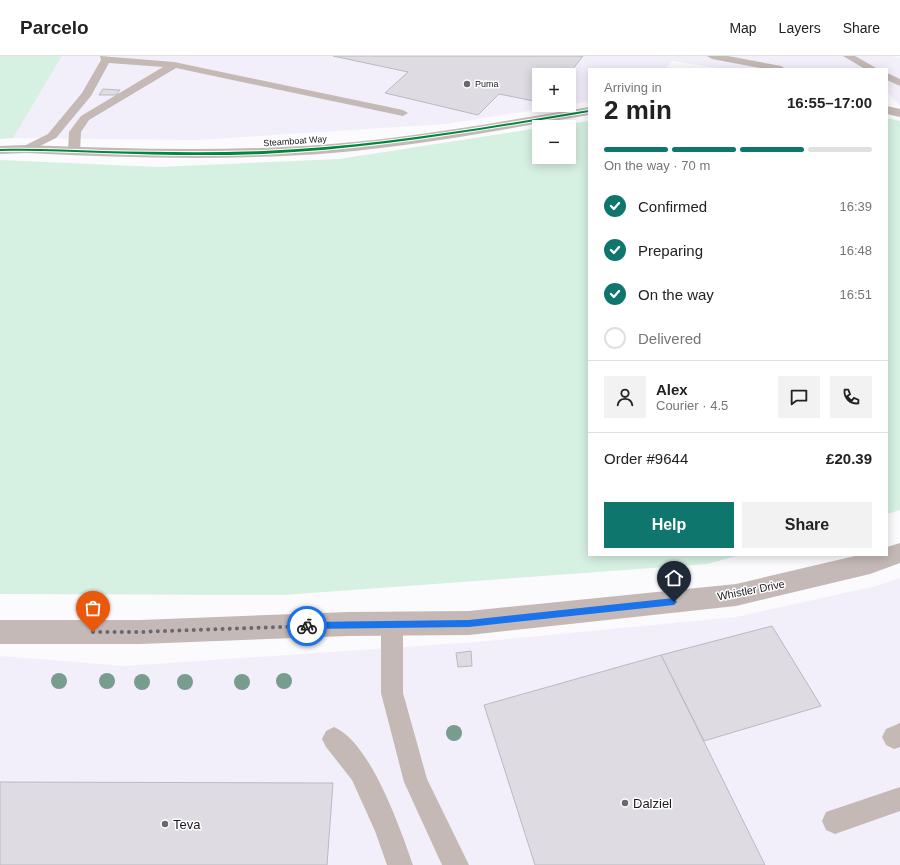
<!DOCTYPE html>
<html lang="en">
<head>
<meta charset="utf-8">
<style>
	body { margin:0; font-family:Arial,sans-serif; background:#f2f2f2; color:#222; height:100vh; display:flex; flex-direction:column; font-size:15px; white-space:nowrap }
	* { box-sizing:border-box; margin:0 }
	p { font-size:13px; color:#767676 }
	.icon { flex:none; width:22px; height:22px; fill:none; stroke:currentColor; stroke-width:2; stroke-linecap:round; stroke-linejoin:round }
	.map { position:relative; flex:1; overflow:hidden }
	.details { position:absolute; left:588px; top:12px; width:300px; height:488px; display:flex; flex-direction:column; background:#fff; border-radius:0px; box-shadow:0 2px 10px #0003 }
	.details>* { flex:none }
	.tools { position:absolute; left:532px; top:12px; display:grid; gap:8px }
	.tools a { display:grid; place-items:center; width:44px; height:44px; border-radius:0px; background:#fff; box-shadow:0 2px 10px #0003; font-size:20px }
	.pin { position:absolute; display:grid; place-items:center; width:34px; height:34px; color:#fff; margin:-41px -17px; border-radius:50% 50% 50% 0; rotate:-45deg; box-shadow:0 0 4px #0007 }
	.pin .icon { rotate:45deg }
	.courier { position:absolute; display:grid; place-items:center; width:40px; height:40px; margin:-20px; border:3px solid #1a73e8; border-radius:50%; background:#fff; color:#222; box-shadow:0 1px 5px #0007 }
	.overview em { font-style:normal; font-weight:700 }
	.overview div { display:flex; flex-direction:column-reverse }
	.overview { display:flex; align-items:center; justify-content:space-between; height:68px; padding:0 16px }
	h1 { font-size:26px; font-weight:700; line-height:30px }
	.bar { display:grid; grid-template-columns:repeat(4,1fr); gap:6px 4px; align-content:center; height:48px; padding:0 16px }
	.bar i { height:5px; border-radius:3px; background:#e0e0e0 }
	.bar .current { background:#0f766e }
	.bar p { grid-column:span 4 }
	.line { display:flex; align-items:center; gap:10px; padding:0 16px; border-top:1px solid #e0e0e0 }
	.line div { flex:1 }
	.round { display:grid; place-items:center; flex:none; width:42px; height:42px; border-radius:0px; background:#f2f2f2 }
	ol { padding:0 16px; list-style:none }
	li { display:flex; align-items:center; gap:12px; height:44px }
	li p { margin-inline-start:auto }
	li .icon { padding:4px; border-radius:50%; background:#0f766e; color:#fff; stroke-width:4 }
	li:last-child { color:#767676 }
	li i { width:22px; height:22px; border:2px solid #e0e0e0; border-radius:50% }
	.button { display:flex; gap:8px; margin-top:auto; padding:8px 16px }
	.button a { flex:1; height:46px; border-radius:0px; background:#0f766e; color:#fff; font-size:16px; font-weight:700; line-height:46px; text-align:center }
	.button a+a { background:#f2f2f2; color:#222 }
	header { display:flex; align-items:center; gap:24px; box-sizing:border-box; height:56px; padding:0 20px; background:#fff; border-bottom:1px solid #e0e0e0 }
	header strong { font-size:19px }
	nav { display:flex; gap:22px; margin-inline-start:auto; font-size:14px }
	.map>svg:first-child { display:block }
	.industrial { fill:#f2effa }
	.green { fill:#d6f0e2 }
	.building { fill:#dedce2; stroke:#bbb9be }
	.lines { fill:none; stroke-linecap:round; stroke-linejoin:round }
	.service { fill:#c4b9b5; fill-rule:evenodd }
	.minor { fill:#c4b9b5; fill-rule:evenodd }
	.primary { fill:#c5b9b7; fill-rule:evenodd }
	.cycleway-casing { stroke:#fff; stroke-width:2 }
	.cycleway { fill:#00873e; fill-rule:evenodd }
	.tree { fill:#789c8d }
	.route { fill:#1a73e8 }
	.done { stroke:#6a686f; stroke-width:4; stroke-dasharray:0 7.2 }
	.poi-dot { fill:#6a686f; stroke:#fff; stroke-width:1.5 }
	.labels { text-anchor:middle; stroke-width:3; stroke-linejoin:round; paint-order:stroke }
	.far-poi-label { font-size:9px; fill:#1c1922; stroke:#fff; text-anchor:start }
	.far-street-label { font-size:9px; fill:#1c1922; stroke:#fff }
	.street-label { font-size:11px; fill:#1c1922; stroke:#fff }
	.near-poi-label { font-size:13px; fill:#1c1922; stroke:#fff; text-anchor:start }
</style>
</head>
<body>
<header>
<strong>Parcelo</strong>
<nav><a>Map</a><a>Layers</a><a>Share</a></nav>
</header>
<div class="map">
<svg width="900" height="809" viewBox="0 0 900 809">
	<rect width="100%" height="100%" fill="#fbfafd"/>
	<g class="industrial">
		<polygon points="62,0 893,0 900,2 900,50 887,36 887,13 724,13 672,5 666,13 589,13 589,45 569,49 569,19 539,19 539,49 568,49 445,68 197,84 13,82"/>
		<polygon points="900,522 900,809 0,809 0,600 124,610 477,586 736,561 876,530"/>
	</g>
	<g class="green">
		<polygon points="0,0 62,0 13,82 0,83"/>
		<polygon points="887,62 900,65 900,454 887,458"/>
		<polygon points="589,65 589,499 740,499 707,508 283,539 0,538 0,104 158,111 339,103 539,72 539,101 569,101 569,71 547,71"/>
	</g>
	<g class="building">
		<polygon points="333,0 583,0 568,19 539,19 539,46 499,38 478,59 385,37 408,16"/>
		<polygon points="103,33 120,34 116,39 99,39"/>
		<polygon points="772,570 821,650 704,685 661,599"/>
		<polygon points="471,595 472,610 458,611 456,597"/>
		<polygon points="661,599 765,809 535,809 484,649"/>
		<polygon points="0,726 333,727 327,809 0,809"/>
	</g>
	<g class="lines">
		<g class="service">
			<polygon points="100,0 174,6 403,54 408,57 403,60 176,12 89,64 81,76 80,95 78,97 70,97 68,95 69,76 81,60 163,11 109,7 91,40 56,82 30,95 22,95 20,93 22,91 48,78 82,37 101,4"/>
			<polygon points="707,0 728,0 781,10 786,13 765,13 712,3"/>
			<polygon points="843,0 855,0 878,13 865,13"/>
			<polygon points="887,17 900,23 900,30 887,24"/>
			<polygon points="392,557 400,560 403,567 403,637 427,723 469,809 442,809 404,726 381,637 381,567 384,560"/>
			<polygon points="900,667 900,691 894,693 886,689 882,681 886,673"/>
			<path d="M334,671C371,687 400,772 413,809H387L375,775L352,724L326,691L322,683L326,675Z"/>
			<polygon points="900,731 900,755 835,778 826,774 822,765 826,756"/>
		</g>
		<g class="minor">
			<polygon points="887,50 900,53 900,61 887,58"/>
			<path d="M589,51V59C504,73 418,90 332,97C230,105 128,102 26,97L0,98V90L26,89C128,93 230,96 331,88C418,81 504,65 589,51Z"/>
		</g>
		<polygon class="primary" points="900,487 900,507 870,518 736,550 469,579 348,580 140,588 0,588 0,564 140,564 348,556 469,555 736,528 859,499 887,499 887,491"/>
		<g class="cycleway-casing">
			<path id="cycleway" d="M589,54V56C481,74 373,93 263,98C209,100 156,99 103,97C68,96 34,94 0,95V93C34,92 68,94 103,95C156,96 209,97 263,95C373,91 481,72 589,54Z"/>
		</g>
		<use href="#cycleway" class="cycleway"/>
	</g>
	<g class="tree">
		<circle cx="59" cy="625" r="8"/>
		<circle cx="107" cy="625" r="8"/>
		<circle cx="284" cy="625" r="8"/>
		<circle cx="142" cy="626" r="8"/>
		<circle cx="185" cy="626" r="8"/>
		<circle cx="242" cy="626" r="8"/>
		<circle cx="454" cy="677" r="8"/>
	</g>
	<polygon class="route" points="674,542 677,546 674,549 469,571 307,573 303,570 307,566 469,564"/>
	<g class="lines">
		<polyline class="done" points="93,576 140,576 307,570"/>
	</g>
	<g class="poi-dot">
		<circle cx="467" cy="28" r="4"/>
		<circle cx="625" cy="747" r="4"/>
		<circle cx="165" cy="768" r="4"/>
	</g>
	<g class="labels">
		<g class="far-poi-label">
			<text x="475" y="31">Puma</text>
		</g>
		<g class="far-street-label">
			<text transform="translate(295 85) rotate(-4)" y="3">Steamboat Way</text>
		</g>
		<g class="street-label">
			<text transform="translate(751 534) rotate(-11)" y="4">Whistler Drive</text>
		</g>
		<g class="near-poi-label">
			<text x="633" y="752">Dalziel</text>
			<text x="173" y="773">Teva</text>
		</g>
	</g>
</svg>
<div class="tools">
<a>+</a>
<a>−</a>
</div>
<div class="pin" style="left:93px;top:576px;background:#ea580c"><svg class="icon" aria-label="bag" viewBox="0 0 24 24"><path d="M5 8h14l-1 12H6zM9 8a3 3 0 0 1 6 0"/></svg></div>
<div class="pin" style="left:674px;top:546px;background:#1f2937"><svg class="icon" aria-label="home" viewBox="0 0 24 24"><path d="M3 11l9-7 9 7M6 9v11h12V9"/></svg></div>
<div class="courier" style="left:307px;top:570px"><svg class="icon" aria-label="bike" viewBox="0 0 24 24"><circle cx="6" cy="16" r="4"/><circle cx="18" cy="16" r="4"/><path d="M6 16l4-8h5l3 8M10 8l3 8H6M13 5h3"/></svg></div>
<section class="details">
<div class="overview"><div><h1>2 min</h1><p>Arriving in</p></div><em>16:55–17:00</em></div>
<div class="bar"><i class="current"></i><i class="current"></i><i class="current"></i><i></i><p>On the way · 70 m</p></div>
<ol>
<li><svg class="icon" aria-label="check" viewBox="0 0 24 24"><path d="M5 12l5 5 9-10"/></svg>Confirmed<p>16:39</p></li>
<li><svg class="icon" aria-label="check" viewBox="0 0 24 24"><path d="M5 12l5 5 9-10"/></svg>Preparing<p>16:48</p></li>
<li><svg class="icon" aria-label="check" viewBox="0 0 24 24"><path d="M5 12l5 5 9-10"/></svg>On the way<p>16:51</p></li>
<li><i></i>Delivered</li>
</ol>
<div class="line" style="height:72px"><a class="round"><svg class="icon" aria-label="person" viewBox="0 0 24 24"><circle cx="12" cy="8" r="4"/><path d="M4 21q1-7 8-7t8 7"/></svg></a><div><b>Alex</b><p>Courier · 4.5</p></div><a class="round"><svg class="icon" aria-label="chat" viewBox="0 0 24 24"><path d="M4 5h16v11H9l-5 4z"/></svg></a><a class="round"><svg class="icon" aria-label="phone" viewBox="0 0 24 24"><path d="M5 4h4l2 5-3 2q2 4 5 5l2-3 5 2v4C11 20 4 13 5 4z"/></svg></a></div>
<div class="line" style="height:52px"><div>Order #9644</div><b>£20.39</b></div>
<div class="button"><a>Help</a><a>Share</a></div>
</section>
</div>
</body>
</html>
